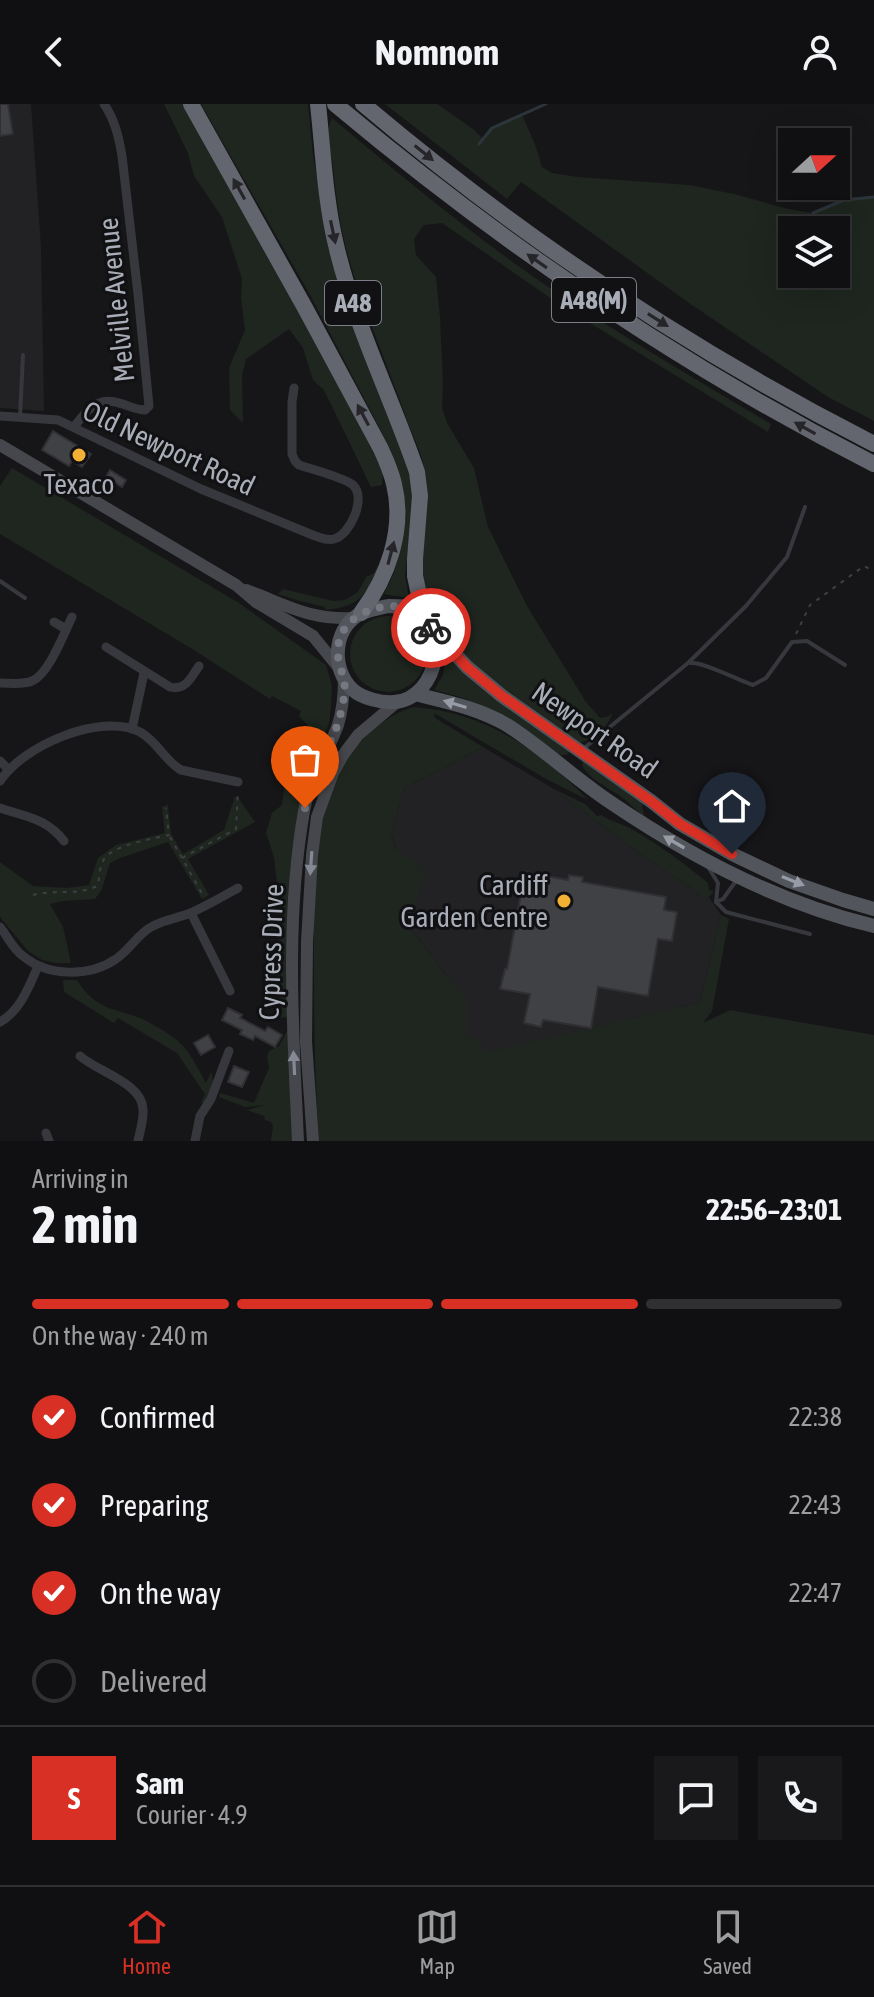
<!DOCTYPE html>
<html lang="en">
<head>
<meta charset="utf-8">
<style>
	body { margin:0; font-family:"Asap Condensed",sans-serif; background:#19191b; color:#f1f3f6; height:100vh; display:flex; flex-direction:column; font-size:30px; white-space:nowrap }
	* { box-sizing:border-box; margin:0 }
	p { font-size:26px; color:#9c9d9f }
	.icon { flex:none; width:44px; height:44px; fill:none; stroke:currentColor; stroke-width:2; stroke-linecap:round; stroke-linejoin:round }
	.map { position:relative; height:1037px; overflow:hidden }
	.panel { display:flex; flex-direction:column; background:#101012; flex:1 }
	.panel>* { flex:none }
	.needle { width:52px; rotate:69deg }
	.tools { position:absolute; left:778px; top:24px; display:grid; gap:16px }
	.tools a { display:grid; place-items:center; width:72px; height:72px; border-radius:0px; background:#101012; box-shadow:0 8px 32px #0002,0 0 0 2px #303032; font-size:40px }
	.pin { position:absolute; display:grid; place-items:center; width:68px; height:68px; color:#fff; margin:-82px -34px; border-radius:50% 50% 50% 0; rotate:-45deg; box-shadow:0 0 8px #0007 }
	.pin .icon { rotate:45deg }
	.courier { position:absolute; display:grid; place-items:center; width:80px; height:80px; margin:-40px; border:6px solid #d93025; border-radius:50%; background:#fff; color:#222; box-shadow:0 2px 10px #0007 }
	.head em { font-style:normal; font-weight:700 }
	.head div { display:flex; flex-direction:column-reverse }
	.head { display:flex; align-items:center; justify-content:space-between; height:136px; padding:0 32px }
	h1 { font-size:52px; font-weight:700; line-height:60px }
	.bar { display:grid; grid-template-columns:repeat(4,1fr); gap:12px 8px; align-content:center; height:96px; padding:0 32px }
	.bar i { height:10px; border-radius:6px; background:#303032 }
	.bar .selected { background:#d93025 }
	.bar p { grid-column:span 4 }
	.line { display:flex; align-items:center; gap:20px; padding:0 32px; border-top:2px solid #303032 }
	.line div { flex:1 }
	.round { display:grid; place-items:center; flex:none; width:84px; height:84px; border-radius:0px; background:#19191b }
	ol { padding:0 32px; list-style:none }
	li { display:flex; align-items:center; gap:24px; height:88px }
	li p { margin-inline-start:auto }
	li .icon { padding:8px; border-radius:50%; background:#d93025; color:#fff; stroke-width:4 }
	li:last-child { color:#9c9d9f }
	li i { width:44px; height:44px; border:4px solid #303032; border-radius:50% }
	header { display:flex; justify-content:space-between; align-items:center; height:104px; padding:0 32px; background:#101012; font-size:36px; font-weight:700 }
	.tab-bar { display:flex; justify-content:space-around; align-items:center; height:112px; border-top:2px solid #303032; background:#101012; font-size:22px; color:#9c9d9f }
	.tab-bar a { display:grid; justify-items:center; gap:4px }
	.tab-bar .selected { color:#d93025 }
	.map>svg:first-child { display:block }
	.built { fill:#222225 }
	.green { fill:#1e261f; fill-rule:evenodd }
	.lines { fill:none; stroke-linecap:round; stroke-linejoin:round }
	.stream { stroke:#2c353c; stroke-width:3 }
	.building { fill:#404145; stroke:#303034; stroke-width:2 }
	.path { stroke:#3d3f44; stroke-width:2; stroke-dasharray:4 6; stroke-linecap:butt }
	.lane { stroke:#37383d; stroke-width:4 }
	.street { stroke:#37383d; stroke-width:9 }
	.secondary { stroke:#45474d; stroke-width:12 }
	.primary { stroke:#53555c; stroke-width:14 }
	.highway { stroke:#63666e; stroke-width:16 }
	.oneway { fill:#26262a }
	.oneway2 { fill:#979ba6 }
	.oneway3 { fill:#858993 }
	.done { stroke:#757880; stroke-width:8; stroke-dasharray:0 14.4 }
	.route { stroke:#d93025; stroke-width:10 }
	.poi-dot { fill:#f2b134; stroke:#111113; stroke-width:3 }
	.labels { text-anchor:middle; stroke-width:6; stroke-linejoin:round; paint-order:stroke }
	.shield { fill:#111113; stroke:#7b7e86; stroke-width:2 }
	.shield-label { font-size:26px; font-weight:bold; fill:#a8adb8 }
	.street-label { font-size:28px; fill:#a8adb8; stroke:#111113 }
	.poi-label { font-size:28px; fill:#a8adb8; stroke:#111113 }
</style>
</head>
<body>
<header><svg class="icon" aria-label="back" viewBox="0 0 24 24"><path d="M15 5l-7 7 7 7"/></svg>Nomnom<svg class="icon" aria-label="person" viewBox="0 0 24 24"><circle cx="12" cy="8" r="4"/><path d="M4 21q1-7 8-7t8 7"/></svg></header>
<div class="map">
<svg width="874" height="1037" viewBox="0 0 874 1037">
	<rect width="100%" height="100%" fill="#161618"/>
	<g class="built">
		<polygon points="0,0 31,0 41,143 44,307 0,304"/>
		<polygon points="483,643 554,685 647,755 699,789 697,793 709,793 721,811 700,898 488,949 466,933 466,892 447,873 405,817 405,803 414,805 391,729 404,684"/>
	</g>
	<g class="green">
		<polygon points="164,0 183,0 228,78 383,365 382,381 371,383 324,286 313,276 303,244 289,225 246,255 242,272 243,319 230,306 229,264 245,226 241,193 242,175 222,113 194,72 188,49"/>
		<polygon points="201,0 308,0 313,51 339,189 372,267 409,365 413,401 405,472 409,494 384,490 394,469 401,436 399,370 390,344 310,191"/>
		<path d="M385,0H437L473,25L483,35L492,24L522,11L535,40L542,63L552,69L578,73L689,81L734,90L788,105L813,109L844,96L874,93V317L828,293L689,199L521,78L507,95ZM792,126H836V170H792Z"/>
		<path d="M332,14C388,61 445,108 503,151C588,213 681,266 771,320L768,328L562,202L442,119L424,121L414,135L416,151L436,173L440,213L443,280L442,304L447,319L474,364L488,423L527,502L586,598L600,614L607,613L612,609C610,622 591,637 578,639C526,602 466,568 434,510C410,466 429,412 424,365C422,348 411,329 406,313C387,260 364,207 348,152C340,123 336,92 333,62C331,49 325,26 332,14Z"/>
		<path d="M12,364L239,499L326,561L332,582L331,603L329,619L321,639L318,652L303,689L287,913L282,914L278,913C276,900 282,889 280,879C279,872 273,868 271,861L280,850L278,834L261,829L262,822L270,819L273,815L277,780L274,753L266,729L272,709L282,701L285,679L300,646L308,621L299,613L301,607L272,592L270,595L194,546L0,430V382Z"/>
		<path d="M383,454C367,486 366,502 326,506L325,503L300,497L278,490L283,485L333,497L345,496L358,488L366,473L374,469L380,457Z"/>
		<circle cx="388" cy="550" r="38"/>
		<path d="M446,551C481,590 527,617 570,648L566,651H558C516,621 486,597 434,586L443,571Z"/>
		<path d="M413,603C483,607 541,647 588,696L548,676L434,609L435,614L483,643L404,684L391,729L395,744L426,765L414,805L405,803V817L447,873L466,892V933L478,935L488,948L700,898L721,811L729,815L712,907L703,919L730,906L874,931V1037H319C315,980 314,924 314,867C314,807 311,723 337,669C352,641 383,612 413,603Z"/>
		<path d="M583,657L644,700L642,702L644,711L648,715C638,709 632,701 623,694C610,684 589,676 582,661Z"/>
		<path d="M554,685L585,700L597,712L601,711C612,718 624,720 635,727C661,742 685,760 708,779L709,786L714,787C710,794 704,796 697,793L699,789L647,755Z"/>
		<polygon points="235,692 239,695 255,718 188,755 209,791 202,795 168,738 120,754 110,759 102,785 95,795 63,797 50,800 63,823 71,859 56,859 42,856 28,847 0,813 0,758 33,782 67,784 89,781 98,754 116,741 165,729 162,703 168,701 171,730 183,750 224,726"/>
		<path d="M63,876H77C96,906 111,903 140,914C151,919 163,926 173,933C188,943 197,963 206,979L211,968C215,979 210,990 203,999H201L205,990L177,949L118,914L114,919L64,888Z"/>
		<polygon points="288,925 294,1037 271,1037 273,1022 271,1018 265,1016 264,1012 247,1006 265,1001 245,1003 219,993 220,989 254,999 269,964 267,952 269,947 279,942"/>
	</g>
	<g class="lines">
		<g class="stream">
			<polyline points="479,40 492,24 546,0"/>
			<polyline points="813,109 844,96 874,93"/>
		</g>
	</g>
	<g class="building">
		<polygon points="0,0 8,0 13,30 0,32"/>
		<polygon points="53,327 91,350 82,363 72,357 69,362 42,346"/>
		<polygon points="110,366 126,376 122,383 106,373"/>
		<polygon points="525,768 568,776 569,771 583,773 582,778 666,793 664,806 677,808 672,837 658,835 648,892 598,883 591,924 543,916 541,923 524,919 530,890 500,885 505,865 507,865"/>
		<polygon points="228,904 242,911 240,914 265,927 268,923 282,931 275,943 255,932 253,936 240,930 242,926 222,916"/>
		<polygon points="208,931 215,943 201,951 194,939"/>
		<polygon points="234,962 249,968 242,983 228,978"/>
	</g>
	<g class="lines">
		<g class="path">
			<polyline points="796,530 810,501 864,462 874,467"/>
			<polyline points="170,733 204,793"/>
			<polyline points="182,754 236,725 238,687"/>
			<path d="M33,791C54,785 78,792 97,782C100,774 99,765 103,757C110,741 153,735 169,731L166,704"/>
		</g>
		<g class="lane">
			<polyline points="20,313 23,251"/>
			<polyline points="0,477 25,494"/>
			<path d="M691,559C704,558 738,576 753,581L766,574L792,538L807,537L845,561"/>
			<polyline points="583,645 688,559 746,502 787,453 805,403"/>
			<polyline points="708,763 718,779 716,798"/>
			<polyline points="716,798 726,808 810,830"/>
			<polyline points="716,798 723,795 736,777"/>
		</g>
		<g class="street">
			<path d="M0,312L58,316L201,385L315,432C322,434 327,437 334,435C350,431 367,394 353,381C345,374 311,365 299,361L295,357L292,350V298L294,284"/>
			<path d="M74,323C86,307 97,292 119,299C128,301 135,306 145,306L149,302L138,190L122,52C119,34 115,16 104,0"/>
			<polyline points="54,518 66,525"/>
			<path d="M106,543L170,583C186,587 191,573 199,562"/>
			<path d="M0,579C10,579 22,581 32,577C49,570 64,529 72,513"/>
			<polyline points="132,625 144,569"/>
			<polyline points="0,657 9,666"/>
			<path d="M0,677C23,642 100,608 140,628C158,638 164,656 181,666L238,678"/>
			<path d="M0,704C26,713 46,714 64,737"/>
			<polyline points="191,809 230,887"/>
			<path d="M0,823C8,833 13,845 23,852C48,873 90,873 116,855C130,846 138,829 153,822C164,816 177,814 188,810C205,803 222,793 238,784"/>
			<path d="M0,918C20,907 29,883 38,862"/>
			<path d="M80,952C98,968 142,979 143,1005C144,1015 140,1027 138,1037"/>
			<polyline points="46,1029 49,1037"/>
			<polyline points="195,1037 200,1012 211,995 229,947"/>
		</g>
		<g class="secondary">
			<polyline points="0,341 236,481 256,498 313,532 339,564"/>
			<path d="M246,486C287,501 308,516 354,514"/>
			<path d="M298,1037C293,927 285,816 304,707C310,676 327,650 338,621C343,605 344,589 344,573"/>
			<polyline points="313,1037 306,938 307,838 312,751 317,713 333,669 343,651 358,631 397,598"/>
		</g>
		<g class="primary">
			<path d="M388,502C394,502 400,502 406,503C453,516 440,595 394,598C381,599 362,594 353,586C331,566 333,526 358,511C367,506 378,504 388,502Z"/>
			<polyline points="433,526 467,563 502,592 651,697 680,720 732,750 789,777 843,796 874,805"/>
			<path d="M415,590C447,598 478,604 507,621C543,644 574,674 610,698C688,751 781,800 874,822"/>
		</g>
		<g class="highway">
			<path d="M191,0L304,202L381,345C386,356 391,367 394,380C405,425 388,473 361,509"/>
			<path d="M318,0C323,47 325,95 336,141C354,219 391,292 417,368L420,392L415,455V472L424,514"/>
			<path d="M335,0C501,139 681,262 874,360"/>
			<path d="M363,0C519,132 692,247 874,340"/>
		</g>
	</g>
	<defs><path id="oneway-solid" d="M-6-.8H1V-3.2L6.5 0L1 3.2V.8H-6Z" transform="scale(2)"/></defs>
	<g class="oneway">
		<use href="#oneway-solid" transform="translate(424 49) rotate(39)"/>
		<use href="#oneway-solid" transform="translate(239 85) rotate(-119)"/>
		<use href="#oneway-solid" transform="translate(333 128) rotate(78)"/>
		<use href="#oneway-solid" transform="translate(537 157) rotate(-145)"/>
		<use href="#oneway-solid" transform="translate(658 216) rotate(32)"/>
		<use href="#oneway-solid" transform="translate(363 311) rotate(-118)"/>
		<use href="#oneway-solid" transform="translate(805 324) rotate(-151)"/>
		<use href="#oneway-solid" transform="translate(391 449) rotate(-75)"/>
	</g>
	<g class="oneway2">
		<use href="#oneway-solid" transform="translate(455 600) rotate(-163)"/>
		<use href="#oneway-solid" transform="translate(674 738) rotate(-150)"/>
		<use href="#oneway-solid" transform="translate(793 777) rotate(22)"/>
	</g>
	<g class="oneway3">
		<use href="#oneway-solid" transform="translate(311 759) rotate(94)"/>
		<use href="#oneway-solid" transform="translate(294 959) rotate(-93)"/>
	</g>
	<g class="lines">
		<path class="done" d="M305,704C310,688 315,672 321,657C328,642 336,628 340,612C343,600 346,587 344,575C342,567 338,560 338,551C336,523 358,507 383,503C404,500 418,507 431,524"/>
		<polyline class="route" points="431,524 467,563 502,592 651,697 680,720 732,750"/>
	</g>
	<g class="poi-dot">
		<circle cx="79" cy="351" r="8"/>
		<circle cx="564" cy="797" r="8"/>
	</g>
	<g class="labels">
		<g class="shield">
			<rect x="552" y="174" width="84" height="44" rx="6"/>
			<rect x="325" y="177" width="56" height="44" rx="6"/>
		</g>
		<g class="shield-label">
			<text x="594" y="205">A48(M)</text>
			<text x="353" y="208">A48</text>
		</g>
		<g class="street-label">
			<text transform="translate(116 196) rotate(-96)" y="10">Melville Avenue</text>
			<text transform="translate(169 344) rotate(25)" y="10">Old Newport Road</text>
			<text transform="translate(595 626) rotate(35)" y="10">Newport Road</text>
			<text transform="translate(271 848) rotate(-88)" y="10">Cypress Drive</text>
		</g>
		<g class="poi-label">
			<text x="79" y="390">Texaco</text>
			<text x="548" y="791" text-anchor="end">Cardiff<tspan x="548" dy="32">Garden Centre</tspan></text>
		</g>
	</g>
</svg>
<div class="tools">
<a><svg class="needle" viewBox="-14 -14 28 28"><path d="M0-13l5 13h-10z" fill="#e53935"/><path d="M0 13l5-13h-10z" fill="#9c9d9f"/></svg></a>
<a><svg class="icon" aria-label="layers" viewBox="0 0 24 24"><path d="M12 4l9 5-9 5-9-5zM3 14l9 5 9-5"/></svg></a>
</div>
<div class="pin" style="left:305px;top:704px;background:#ea580c"><svg class="icon" aria-label="bag" viewBox="0 0 24 24"><path d="M5 8h14l-1 12H6zM9 8a3 3 0 0 1 6 0"/></svg></div>
<div class="pin" style="left:732px;top:750px;background:#1f2937"><svg class="icon" aria-label="home" viewBox="0 0 24 24"><path d="M3 11l9-7 9 7M6 9v11h12V9"/></svg></div>
<div class="courier" style="left:431px;top:524px"><svg class="icon" aria-label="bike" viewBox="0 0 24 24"><circle cx="6" cy="16" r="4"/><circle cx="18" cy="16" r="4"/><path d="M6 16l4-8h5l3 8M10 8l3 8H6M13 5h3"/></svg></div>
</div>
<section class="panel">
<div class="head"><div><h1>2 min</h1><p>Arriving in</p></div><em>22:56–23:01</em></div>
<div class="bar"><i class="selected"></i><i class="selected"></i><i class="selected"></i><i></i><p>On the way · 240 m</p></div>
<ol>
<li><svg class="icon" aria-label="check" viewBox="0 0 24 24"><path d="M5 12l5 5 9-10"/></svg>Confirmed<p>22:38</p></li>
<li><svg class="icon" aria-label="check" viewBox="0 0 24 24"><path d="M5 12l5 5 9-10"/></svg>Preparing<p>22:43</p></li>
<li><svg class="icon" aria-label="check" viewBox="0 0 24 24"><path d="M5 12l5 5 9-10"/></svg>On the way<p>22:47</p></li>
<li><i></i>Delivered</li>
</ol>
<div class="line" style="height:144px"><b class="round" style="background:#d93025;color:#fff">S</b><div><b>Sam</b><p>Courier · 4.9</p></div><a class="round"><svg class="icon" aria-label="chat" viewBox="0 0 24 24"><path d="M4 5h16v11H9l-5 4z"/></svg></a><a class="round"><svg class="icon" aria-label="phone" viewBox="0 0 24 24"><path d="M5 4h4l2 5-3 2q2 4 5 5l2-3 5 2v4C11 20 4 13 5 4z"/></svg></a></div>
</section>
<nav class="tab-bar">
<a class="selected"><svg class="icon" aria-label="home" viewBox="0 0 24 24"><path d="M3 11l9-7 9 7M6 9v11h12V9"/></svg>Home</a>
<a><svg class="icon" aria-label="map" viewBox="0 0 24 24"><path d="M3 6l6-2 6 2 6-2v14l-6 2-6-2-6 2zM9 4v14M15 6v14"/></svg>Map</a>
<a><svg class="icon" aria-label="saved" viewBox="0 0 24 24"><path d="M7 4h10v16l-5-4-5 4z"/></svg>Saved</a>
</nav>
</body>
</html>
